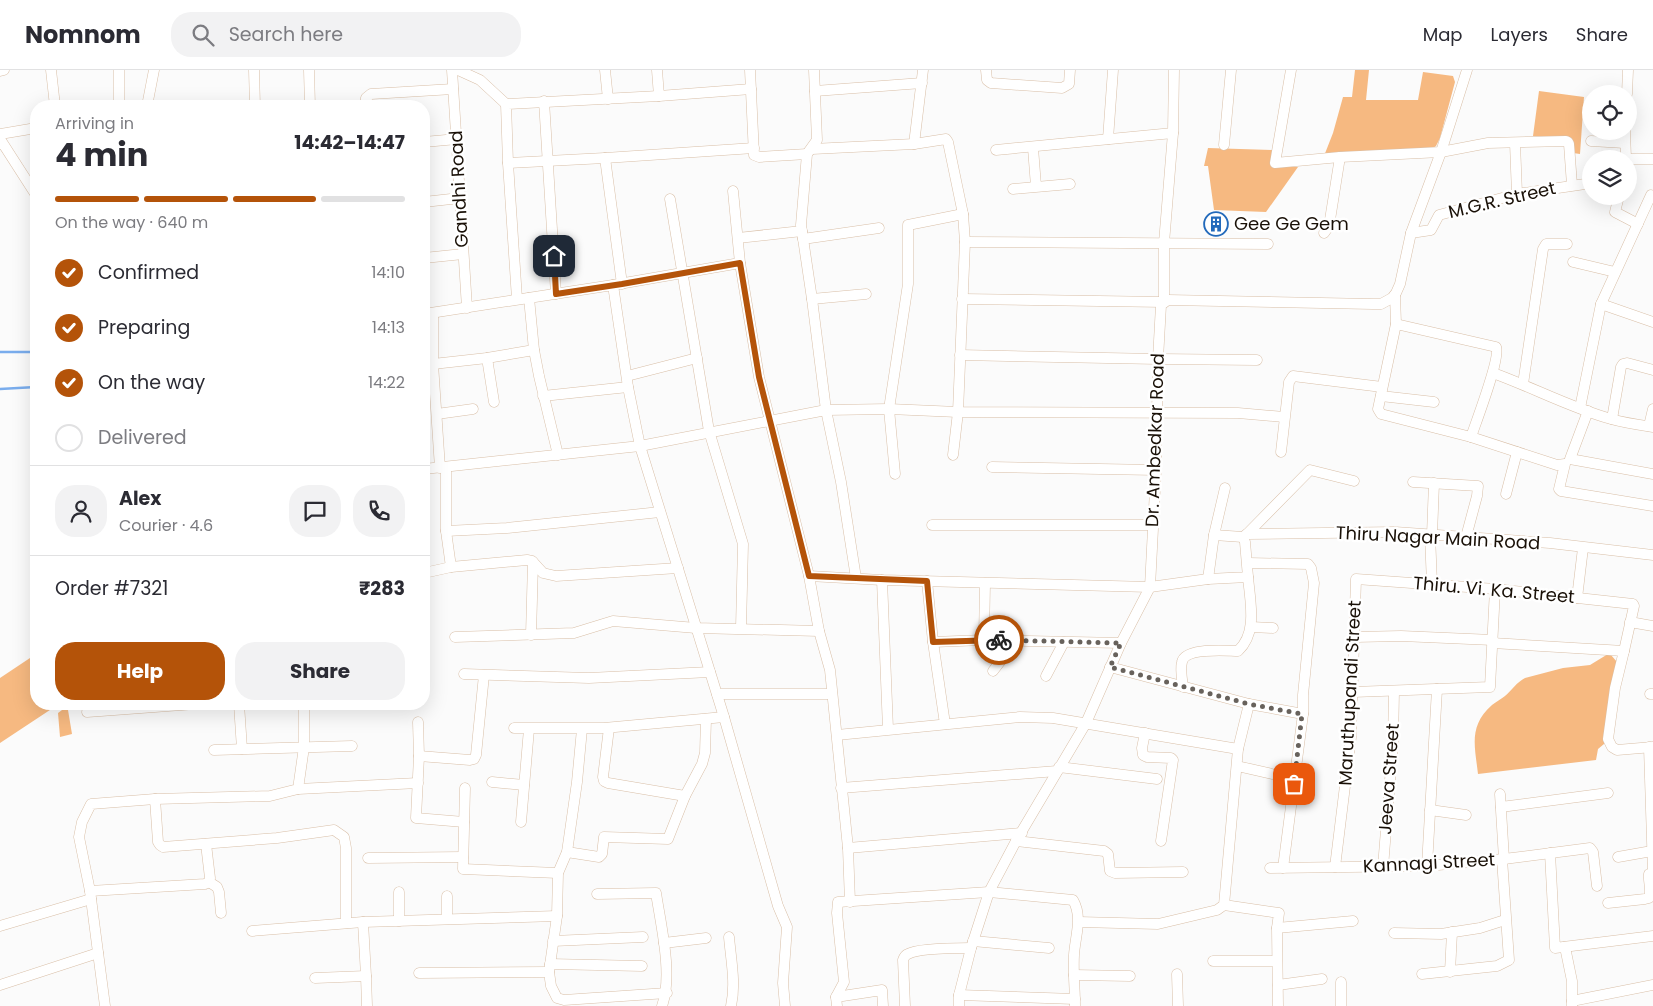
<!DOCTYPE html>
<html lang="en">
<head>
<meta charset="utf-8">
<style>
	body { margin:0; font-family:Poppins,sans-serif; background:#f2f2f3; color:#2b2b33; height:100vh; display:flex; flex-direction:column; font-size:19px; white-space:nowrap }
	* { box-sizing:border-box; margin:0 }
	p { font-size:16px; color:#7c7c81 }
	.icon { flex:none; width:28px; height:28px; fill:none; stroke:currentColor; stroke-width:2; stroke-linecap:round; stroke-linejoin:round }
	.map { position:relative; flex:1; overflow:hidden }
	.side { position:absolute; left:30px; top:30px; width:400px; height:610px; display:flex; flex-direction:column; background:#fff; border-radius:20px; box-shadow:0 5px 20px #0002 }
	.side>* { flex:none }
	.buttons { position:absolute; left:1582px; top:15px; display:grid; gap:10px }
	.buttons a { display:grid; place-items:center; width:55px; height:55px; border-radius:50%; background:#fff; box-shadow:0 5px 20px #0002; font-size:25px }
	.pin { position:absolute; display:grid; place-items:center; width:42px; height:42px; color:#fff; margin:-21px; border-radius:10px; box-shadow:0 2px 8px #0006 }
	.courier { position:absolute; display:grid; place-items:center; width:50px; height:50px; margin:-25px; border:4px solid #b45309; border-radius:50%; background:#fff; color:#222; box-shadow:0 1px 6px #0007 }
	.head em { font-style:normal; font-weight:700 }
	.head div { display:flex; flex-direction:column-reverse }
	.head { display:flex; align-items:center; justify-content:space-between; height:85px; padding:0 25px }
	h1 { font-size:32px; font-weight:700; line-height:38px }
	.bar { display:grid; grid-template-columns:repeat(4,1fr); gap:8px 5px; align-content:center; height:60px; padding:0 25px }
	.bar i { height:6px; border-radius:4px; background:#e1e1e2 }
	.bar .on { background:#b45309 }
	.bar p { grid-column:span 4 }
	.line { display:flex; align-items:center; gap:12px; padding:0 25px; border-top:1px solid #e1e1e2 }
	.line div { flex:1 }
	.round { display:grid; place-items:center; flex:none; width:52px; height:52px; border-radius:20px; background:#f2f2f3 }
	ol { padding:0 25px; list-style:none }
	li { display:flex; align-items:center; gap:15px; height:55px }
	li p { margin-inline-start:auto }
	li .icon { padding:5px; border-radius:50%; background:#b45309; color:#fff; stroke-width:4 }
	li:last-child { color:#7c7c81 }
	li i { width:28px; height:28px; border:2px solid #e1e1e2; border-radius:50% }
	.cta { display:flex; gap:10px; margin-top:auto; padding:10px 25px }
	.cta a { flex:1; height:58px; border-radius:20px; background:#b45309; color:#fff; font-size:20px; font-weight:700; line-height:58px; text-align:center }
	.cta a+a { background:#f2f2f3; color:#2b2b33 }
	header { display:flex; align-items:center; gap:30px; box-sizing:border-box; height:70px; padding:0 25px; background:#fff; border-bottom:1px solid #e1e1e2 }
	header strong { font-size:24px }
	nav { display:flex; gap:28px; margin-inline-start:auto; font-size:18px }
	.search { width:350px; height:45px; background:#f2f2f3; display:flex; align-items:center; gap:12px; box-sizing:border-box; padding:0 18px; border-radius:20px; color:#7c7c81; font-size:19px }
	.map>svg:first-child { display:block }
	.green { fill:#f6b981 }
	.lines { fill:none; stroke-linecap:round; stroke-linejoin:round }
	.stream { stroke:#7aaded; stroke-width:2.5 }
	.minor-casing { stroke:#d9bfa7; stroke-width:11 }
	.minor { stroke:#fff; stroke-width:10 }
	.done { stroke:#68625c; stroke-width:5; stroke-dasharray:0 9 }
	.route { stroke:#b45309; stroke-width:6 }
	.labels { text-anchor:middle; stroke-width:5; stroke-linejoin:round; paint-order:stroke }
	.street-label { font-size:18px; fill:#191007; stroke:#fff }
	.poi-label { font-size:18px; fill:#191007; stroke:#fff; text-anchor:start }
</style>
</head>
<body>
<header>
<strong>Nomnom</strong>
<div class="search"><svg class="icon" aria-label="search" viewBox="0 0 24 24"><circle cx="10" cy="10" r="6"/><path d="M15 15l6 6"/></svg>Search here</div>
<nav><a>Map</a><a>Layers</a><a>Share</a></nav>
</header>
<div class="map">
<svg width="1653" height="936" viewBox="0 0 1653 936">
	<rect width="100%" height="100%" fill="#fbfbfb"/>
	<g class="green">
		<polygon points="1355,0 1369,0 1366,30 1418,30 1423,2 1453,6 1455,12 1440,68 1436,76 1433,78 1324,86 1333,63 1343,27 1352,27"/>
		<polygon points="1539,21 1584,27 1580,84 1573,83 1572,71 1533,66"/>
		<polygon points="1208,78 1272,80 1271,95 1298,97 1266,142 1214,140 1208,96 1204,96"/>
		<polygon points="36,584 36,634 59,634 0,673 0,608"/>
		<path d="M1608,584L1611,585L1617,592L1605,668L1604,674L1598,679L1596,690L1478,704C1475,677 1468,656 1492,635C1496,632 1501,629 1505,626C1512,620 1517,612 1525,608L1563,598L1590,595Z"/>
		<polygon points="70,634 77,634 68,640 72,664 60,667 58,643"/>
	</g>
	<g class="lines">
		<g class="stream">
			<polyline points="0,282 36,282"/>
			<polyline points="0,319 36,317"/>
		</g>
		<g class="minor-casing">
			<g id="minor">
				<polyline points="51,0 55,36"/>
				<polyline points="119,0 119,36"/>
				<polyline points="254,0 255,36"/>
				<polyline points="309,0 310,36"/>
				<polyline points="452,0 467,238"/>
				<polyline points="458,0 480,10 506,34"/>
				<polyline points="605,0 608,29"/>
				<polyline points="657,0 659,26"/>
				<polyline points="750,0 754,85 759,87 807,84"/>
				<polyline points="814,0 817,70 807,84 801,155 812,229 826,340 841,412 856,508"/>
				<polyline points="986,0 987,10 991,13 1062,18 1069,14 1070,0"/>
				<polyline points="1291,0 1275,93 1340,87 1441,82 1488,73 1566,71 1568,72 1569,74 1572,115"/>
				<polyline points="0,1 4,0"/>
				<polyline points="815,21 922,13"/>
				<polyline points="1627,24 1628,0"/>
				<polyline points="544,31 556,224"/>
				<polyline points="147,36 154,0"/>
				<polyline points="365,36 366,28 371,24 453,19"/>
				<polyline points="1625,61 1626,89"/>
				<polyline points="0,64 36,58"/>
				<polyline points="0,69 36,125"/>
				<polyline points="1108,69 1113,0"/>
				<polyline points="1591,71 1625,73"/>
				<polyline points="424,72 457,69"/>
				<polyline points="1515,73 1517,124"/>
				<polyline points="914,74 946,69 948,72 963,144 965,172 958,342 953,385"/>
				<polyline points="1224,75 1231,0"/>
				<polyline points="1033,78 1036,116"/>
				<polyline points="812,79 914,74 923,0"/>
				<polyline points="996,80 1173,63"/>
				<polyline points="605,88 622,214"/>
				<polyline points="1629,89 1653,89"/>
				<polyline points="508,93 605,88 754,78"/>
				<polyline points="1013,119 1070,114"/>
				<polyline points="733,121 740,193 759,307 809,506 819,561 830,600 848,778 850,832"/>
				<polyline points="1619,126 1615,142 1638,154"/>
				<polyline points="670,129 709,361 743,474 741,558"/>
				<polyline points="424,132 460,128"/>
				<polyline points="1324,163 1329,156 1340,87"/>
				<polyline points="1411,163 1431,160 1439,145 1517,124 1585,114"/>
				<polyline points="738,168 802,161"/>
				<polyline points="803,169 879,158"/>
				<polyline points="965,172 1268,174"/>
				<polyline points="424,188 463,184"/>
				<polyline points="1573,192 1615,202"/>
				<polyline points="613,215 740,193"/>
				<polyline points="1395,225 1396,254 1378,339 1381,344 1471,367 1557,395 1565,394 1559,419 1561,421 1653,436"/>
				<polyline points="529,228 534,280 539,306 558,385"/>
				<polyline points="517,229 508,93 506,34 659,26 751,19"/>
				<polyline points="812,229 866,224"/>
				<polyline points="962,229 1164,232 1164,173 1173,63 1174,0"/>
				<polyline points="1601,234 1653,252"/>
				<polyline points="433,243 433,294 440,398"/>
				<polyline points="424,244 613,215 628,317 640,376 724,647 778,836 787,857 783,913 785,936"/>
				<path d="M1396,254L1496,277C1501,287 1476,352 1471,367"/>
				<polyline points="960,285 1158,289 1257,290"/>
				<polyline points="487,288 494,332"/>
				<polyline points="433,294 487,288 534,280"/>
				<path d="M1493,303C1532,317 1571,338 1611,349C1625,353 1639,355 1653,357"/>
				<polyline points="627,306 697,288"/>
				<polyline points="1523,314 1543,179 1546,174 1567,174"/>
				<polyline points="543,326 628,317"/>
				<polyline points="1381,326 1434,332"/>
				<polyline points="1580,338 1601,234 1651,125"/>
				<polyline points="1588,341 1570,389 1653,404"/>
				<polyline points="437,344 473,339"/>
				<polyline points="1612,349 1621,297 1623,294 1627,293 1653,300"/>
				<polyline points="1649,356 1653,339"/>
				<polyline points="1281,382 1289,312 1293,306 1382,317"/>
				<polyline points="446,397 446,461 451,497"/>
				<polyline points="992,397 1156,400"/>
				<polyline points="424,399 640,376 826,340 889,339 958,342 1238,343 1284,347"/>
				<polyline points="895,404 889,339 908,214 908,155 963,144"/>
				<polyline points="1413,412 1478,416 1477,426 1466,467"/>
				<polyline points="1506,424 1517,382"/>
				<polyline points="932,455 1153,455"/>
				<polyline points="446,461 507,458 660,442"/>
				<polyline points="1247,464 1310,400 1354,411"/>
				<polyline points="1214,465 1243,467"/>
				<polyline points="1430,465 1432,514"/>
				<polyline points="1432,465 1434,413"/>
				<polyline points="1248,493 1308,494 1311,498 1314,513 1303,625 1303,644 1283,798"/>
				<polyline points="424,503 451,497 527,490 532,491 543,503 556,506 678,498"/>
				<polyline points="809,506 882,510 1150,517 1208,509 1248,507 1245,472 1243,467 1247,464 1395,462 1550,473 1653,485"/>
				<polyline points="1208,509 1214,465 1225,418"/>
				<polyline points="882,510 888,659"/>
				<polyline points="927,511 933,572 945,654"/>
				<polyline points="1577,528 1583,478"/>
				<polyline points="1630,552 1653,556"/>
				<polyline points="1251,557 1273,558"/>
				<polyline points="531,565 533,492"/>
				<polyline points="455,567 574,563 613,551 696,558 819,561"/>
				<polyline points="1355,567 1401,566 1493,570"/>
				<polyline points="984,570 985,513"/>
				<polyline points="933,572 984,570 1121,573"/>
				<polyline points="1624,581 1615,618 1608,669 1612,677 1617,680 1653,677"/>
				<polyline points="1110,597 1249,634 1303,644"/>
				<polyline points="993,601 1016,571"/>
				<polyline points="464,604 589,608 710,602"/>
				<polyline points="1046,606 1064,572"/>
				<path d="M1183,617C1182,609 1180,599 1182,592C1185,577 1226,581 1238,581C1258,563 1250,531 1248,507"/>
				<polyline points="1353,622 1490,617 1495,519"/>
				<polyline points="717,624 832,624"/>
				<polyline points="1650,624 1653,624"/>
				<polyline points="239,634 242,679"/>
				<polyline points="87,642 195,634"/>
				<polyline points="418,652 419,686 416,748 464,752"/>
				<polyline points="514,658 604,658 724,647"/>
				<polyline points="609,658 603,707 604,711 608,713 685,726"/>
				<polyline points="582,659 577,712 567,782 558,803 557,846 549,902 551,916 557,928 564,930 667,923"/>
				<polyline points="1145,663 1142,678 1143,685 1147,687 1171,688 1173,690 1161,771"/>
				<polyline points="837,665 1020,647 1053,648 1238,679"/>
				<polyline points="1649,677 1653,801"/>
				<polyline points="214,680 352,676"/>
				<polyline points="419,686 470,690 474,689 476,685 484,605"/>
				<polyline points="1237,696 1272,704"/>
				<polyline points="1059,697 1157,709"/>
				<polyline points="492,712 524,715"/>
				<polyline points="465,718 463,799 558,803"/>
				<polyline points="841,718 1057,701"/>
				<polyline points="298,719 418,713"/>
				<polyline points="1500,724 1504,789"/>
				<polyline points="155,729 158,772 160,775 163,777 277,768 334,760 344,767 346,778 346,853"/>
				<polyline points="1501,737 1608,723"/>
				<polyline points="1430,740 1466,745"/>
				<polyline points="521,752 529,659"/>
				<polyline points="1016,771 1104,781 1108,784 1110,801 1115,803 1183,802"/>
				<polyline points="848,778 1022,763"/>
				<polyline points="567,782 599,787 602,784 604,767 668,769 685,726 702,694 705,683 706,649"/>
				<polyline points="1550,783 1555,878 1653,866"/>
				<polyline points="1618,787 1652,781"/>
				<polyline points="368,788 463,787"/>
				<polyline points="1427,796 1437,619"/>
				<polyline points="1335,797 1351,667 1356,509 1495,519 1633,534 1634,536 1624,581 1492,573"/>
				<polyline points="1383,797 1393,673 1394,621"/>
				<polyline points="1270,798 1427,796 1504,789 1590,778 1593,782 1597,816"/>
				<polyline points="209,812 217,817 219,822 221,843"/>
				<polyline points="90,821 205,814 209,812 210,808 206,774"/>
				<polyline points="399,822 399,851"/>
				<path d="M597,824L656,823C661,856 673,905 662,936"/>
				<path d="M1608,833L1645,829L1649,828C1652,820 1648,812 1649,804L1653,803"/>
				<polyline points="1224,835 1279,843 1277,858 1278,936"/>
				<polyline points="447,849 447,826"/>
				<polyline points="363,852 366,906 367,936"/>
				<polyline points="1079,852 1158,854 1217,840 1224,835 1238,679 1249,634"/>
				<polyline points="0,856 91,829"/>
				<polyline points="1277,858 1353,851"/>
				<polyline points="252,861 363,852 557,846"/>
				<polyline points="1394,863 1441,864 1480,858 1505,850"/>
				<path d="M729,867C731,890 736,914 731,936"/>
				<polyline points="553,871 643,867"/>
				<polyline points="973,871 1049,878"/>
				<polyline points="664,873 706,868"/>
				<polyline points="1565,877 1572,911 1572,936"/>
				<polyline points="1213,891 1277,891"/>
				<polyline points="550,894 642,896"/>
				<polyline points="1450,902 1452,862"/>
				<polyline points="419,903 549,902"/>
				<polyline points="1177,904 1178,936"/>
				<polyline points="1422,904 1497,896 1509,890 1502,789"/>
				<polyline points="1074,905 1130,906"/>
				<polyline points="315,908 366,906"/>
				<polyline points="0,915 98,883"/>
				<polyline points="1278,915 1322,909"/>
				<polyline points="959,925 1075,929"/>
				<polyline points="836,927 882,920 883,936"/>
				<polyline points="1572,931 1653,915"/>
				<polyline points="105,936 90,821 79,767 82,752 91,734 155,729 270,726 298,719 304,677 304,634"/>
				<path d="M837,936L836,927L844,912L837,843L838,832L989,822L1073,830C1083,847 1075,867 1074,885C1073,902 1075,919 1075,936"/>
				<path d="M905,936L903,890C904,887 905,885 908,884C918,878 957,878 971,878"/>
				<polyline points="959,936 959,925 971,878 989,822 1016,771 1086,653 1121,573 1150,517 1156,400 1158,289 1161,235 1168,230 1373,234 1381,234 1392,228 1396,223 1400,214 1411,163 1441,82 1467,0"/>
				<polyline points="1341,936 1341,912"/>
			</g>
		</g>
		<use href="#minor" class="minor"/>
	</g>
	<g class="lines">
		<polyline class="done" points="999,570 1121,573 1110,597 1249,634 1302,644 1294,714"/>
		<polyline class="route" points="554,186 556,224 622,214 740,193 759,307 809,506 927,511 933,572 999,570"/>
	</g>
	<defs>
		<g id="building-ring" transform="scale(1.25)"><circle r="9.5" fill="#fff" stroke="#236abb" stroke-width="1.5"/><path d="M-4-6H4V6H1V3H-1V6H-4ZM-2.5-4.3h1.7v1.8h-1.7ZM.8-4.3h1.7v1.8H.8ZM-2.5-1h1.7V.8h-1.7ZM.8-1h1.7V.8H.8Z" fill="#236abb"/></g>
	</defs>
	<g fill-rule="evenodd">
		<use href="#building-ring" x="1216" y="154"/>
	</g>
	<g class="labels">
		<g class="street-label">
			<text transform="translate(459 119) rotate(-93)" y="6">Gandhi Road</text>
			<text transform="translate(1502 130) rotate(-13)" y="6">M.G.R. Street</text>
			<text transform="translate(1155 370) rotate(-88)" y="6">Dr. Ambedkar Road</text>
			<text transform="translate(1438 468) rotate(3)" y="6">Thiru Nagar Main Road</text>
			<text transform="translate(1494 520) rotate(5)" y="6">Thiru. Vi. Ka. Street</text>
			<text transform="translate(1350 623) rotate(-87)" y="6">Maruthupandi Street</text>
			<text transform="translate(1389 709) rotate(-86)" y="6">Jeeva Street</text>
			<text transform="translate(1429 793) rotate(-3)" y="6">Kannagi Street</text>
		</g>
		<g class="poi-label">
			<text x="1234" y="160">Gee Ge Gem</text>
		</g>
	</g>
</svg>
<div class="buttons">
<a><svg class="icon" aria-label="locate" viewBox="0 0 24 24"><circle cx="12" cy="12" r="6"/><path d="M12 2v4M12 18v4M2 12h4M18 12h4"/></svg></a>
<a><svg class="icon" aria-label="layers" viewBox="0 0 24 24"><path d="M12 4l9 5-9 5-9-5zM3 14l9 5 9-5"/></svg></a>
</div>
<div class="pin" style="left:1294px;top:714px;background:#ea580c"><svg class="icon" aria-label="bag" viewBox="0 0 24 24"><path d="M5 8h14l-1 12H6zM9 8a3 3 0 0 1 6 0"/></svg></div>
<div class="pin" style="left:554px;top:186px;background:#1f2937"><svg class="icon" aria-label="home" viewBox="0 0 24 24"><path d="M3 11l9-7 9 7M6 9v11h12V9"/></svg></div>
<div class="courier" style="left:999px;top:570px"><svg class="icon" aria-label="bike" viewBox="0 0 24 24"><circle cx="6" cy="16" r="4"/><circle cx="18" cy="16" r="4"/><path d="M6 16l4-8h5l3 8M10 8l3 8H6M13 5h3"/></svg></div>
<section class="side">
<div class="head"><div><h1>4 min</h1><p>Arriving in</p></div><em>14:42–14:47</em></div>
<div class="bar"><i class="on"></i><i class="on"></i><i class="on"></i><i></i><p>On the way · 640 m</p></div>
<ol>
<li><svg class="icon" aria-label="check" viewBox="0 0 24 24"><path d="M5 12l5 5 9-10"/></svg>Confirmed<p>14:10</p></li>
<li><svg class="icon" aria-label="check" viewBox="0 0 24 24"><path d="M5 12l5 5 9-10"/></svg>Preparing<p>14:13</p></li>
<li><svg class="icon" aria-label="check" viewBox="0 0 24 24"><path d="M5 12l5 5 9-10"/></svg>On the way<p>14:22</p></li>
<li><i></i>Delivered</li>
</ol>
<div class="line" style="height:90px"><a class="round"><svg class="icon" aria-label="person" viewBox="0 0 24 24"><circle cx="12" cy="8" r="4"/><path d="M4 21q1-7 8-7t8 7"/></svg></a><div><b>Alex</b><p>Courier · 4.6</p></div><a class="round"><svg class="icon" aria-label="chat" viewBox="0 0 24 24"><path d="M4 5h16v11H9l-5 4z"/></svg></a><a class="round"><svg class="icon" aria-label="phone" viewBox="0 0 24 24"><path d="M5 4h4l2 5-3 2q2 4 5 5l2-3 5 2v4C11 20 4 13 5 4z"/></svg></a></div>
<div class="line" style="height:65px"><div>Order #7321</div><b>₹283</b></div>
<div class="cta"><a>Help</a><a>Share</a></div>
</section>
</div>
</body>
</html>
